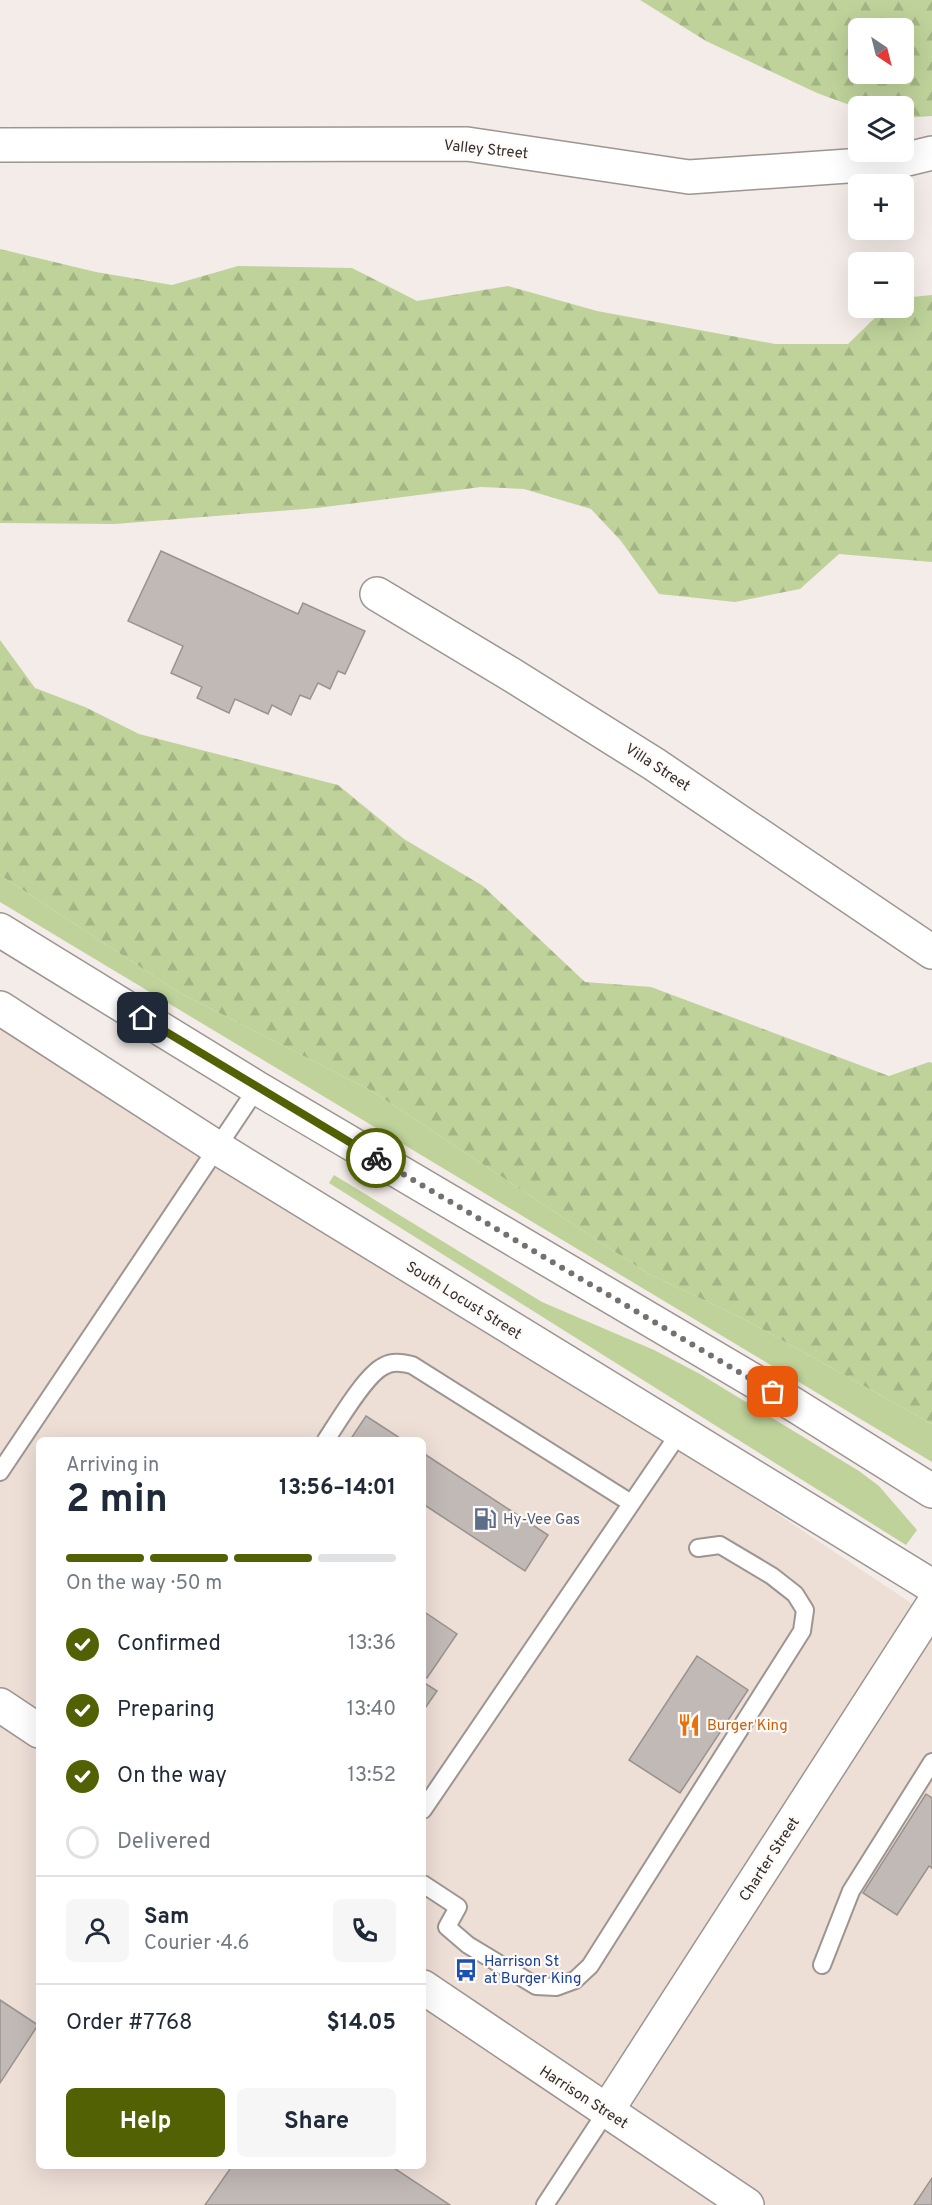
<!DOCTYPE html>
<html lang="en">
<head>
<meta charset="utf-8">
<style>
	body { margin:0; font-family:Overpass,sans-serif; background:#f6f6f7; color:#1f2937; height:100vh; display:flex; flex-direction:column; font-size:22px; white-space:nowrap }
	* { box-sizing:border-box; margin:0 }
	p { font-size:20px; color:#747a83 }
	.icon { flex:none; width:33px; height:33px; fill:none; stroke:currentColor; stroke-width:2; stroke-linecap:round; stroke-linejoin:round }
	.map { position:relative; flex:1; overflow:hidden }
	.panel { position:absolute; left:36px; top:1437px; width:390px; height:732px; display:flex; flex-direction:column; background:#fff; border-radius:9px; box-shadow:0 6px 24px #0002 }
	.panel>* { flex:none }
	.needle { width:39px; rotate:145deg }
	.buttons { position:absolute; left:848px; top:18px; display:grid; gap:12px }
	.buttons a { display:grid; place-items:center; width:66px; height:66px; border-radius:9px; background:#fff; box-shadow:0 6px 24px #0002; font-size:30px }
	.pin { position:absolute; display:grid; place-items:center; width:51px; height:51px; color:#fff; margin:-26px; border-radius:12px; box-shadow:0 3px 9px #0006 }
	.courier { position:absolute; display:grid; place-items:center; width:60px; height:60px; margin:-30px; border:4px solid #516104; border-radius:50%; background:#fff; color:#222; box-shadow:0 2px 8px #0007 }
	.headline em { font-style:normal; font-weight:700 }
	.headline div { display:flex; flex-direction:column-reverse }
	.headline { display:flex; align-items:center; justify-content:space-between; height:102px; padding:0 30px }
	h1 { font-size:39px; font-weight:700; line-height:45px }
	.bar { display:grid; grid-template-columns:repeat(4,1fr); gap:9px 6px; align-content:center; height:72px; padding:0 30px }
	.bar i { height:8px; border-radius:4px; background:#e0e1e3 }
	.bar .on { background:#516104 }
	.bar p { grid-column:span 4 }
	.line { display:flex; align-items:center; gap:15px; padding:0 30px; border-top:2px solid #e0e1e3 }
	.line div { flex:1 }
	.round { display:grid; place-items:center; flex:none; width:63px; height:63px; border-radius:9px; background:#f6f6f7 }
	ol { padding:0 30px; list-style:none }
	li { display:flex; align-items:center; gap:18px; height:66px }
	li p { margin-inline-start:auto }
	li .icon { padding:6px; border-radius:50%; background:#516104; color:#fff; stroke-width:4 }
	li:last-child { color:#747a83 }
	li i { width:33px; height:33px; border:3px solid #e0e1e3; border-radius:50% }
	.button { display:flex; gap:12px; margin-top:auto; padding:12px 30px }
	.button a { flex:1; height:69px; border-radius:9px; background:#516104; color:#fff; font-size:24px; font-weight:700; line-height:69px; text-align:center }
	.button a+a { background:#f6f6f7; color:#1f2937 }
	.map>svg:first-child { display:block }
	.built { fill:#edded6; fill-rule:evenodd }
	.grass { fill:#bed29a }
	.forest { fill:url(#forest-firs); fill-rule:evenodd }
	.building { fill:#c0b9b5; stroke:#99928e; stroke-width:1.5 }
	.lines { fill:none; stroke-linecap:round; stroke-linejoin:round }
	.lane-casing { stroke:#9c9591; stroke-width:20 }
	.street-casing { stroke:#9c9591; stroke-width:36 }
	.highway-casing { stroke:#9c9591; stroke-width:36 }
	.lane { stroke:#fff; stroke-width:16 }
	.street { stroke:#fff; stroke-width:33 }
	.highway { stroke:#fff; stroke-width:33 }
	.done { stroke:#75716e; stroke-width:6; stroke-dasharray:0 10.8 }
	.route { stroke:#516104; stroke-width:8 }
	.labels { text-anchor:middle; stroke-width:4.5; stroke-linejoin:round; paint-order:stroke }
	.street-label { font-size:15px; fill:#312f2d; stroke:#fffaf8 }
	.service-label { font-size:15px; fill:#4e5e75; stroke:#fffaf8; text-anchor:start }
	.food-label { font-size:15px; fill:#c56008; stroke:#fffaf8; text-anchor:start }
	.transit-label { font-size:15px; fill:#164399; stroke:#fffaf8; text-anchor:start }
</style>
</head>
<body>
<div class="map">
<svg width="932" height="2205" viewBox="0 0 932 2205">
	<defs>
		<pattern id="forest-firs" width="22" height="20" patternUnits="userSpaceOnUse" patternTransform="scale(1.5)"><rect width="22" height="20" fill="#bed29a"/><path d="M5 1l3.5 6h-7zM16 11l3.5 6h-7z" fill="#a4b585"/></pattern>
	</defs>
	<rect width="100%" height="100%" fill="#f4ece8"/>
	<path class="built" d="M0,1028L725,1479L908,1601L932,1620V2205H0ZM39,1440H423V2166H39Z"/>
	<g class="grass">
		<polygon points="0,875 180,993 372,1091 647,1273 744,1319 932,1424 932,1462 0,902"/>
		<polygon points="334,1175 542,1302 654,1350 700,1374 859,1471 879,1486 917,1530 906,1545 329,1183"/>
	</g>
	<g class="forest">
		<path d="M640,0H932V116L903,118V106L858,108L817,93L706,41ZM858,28H903V74H858Z"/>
		<polygon points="0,249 96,272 172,285 238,266 352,268 417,301 508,286 597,311 775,344 848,344 885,308 903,308 903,298 932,295 932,562 839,554 800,589 735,602 659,594 621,541 591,509 524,489 481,487 317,508 115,524 0,523"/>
		<polygon points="0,640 35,688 85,707 139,734 338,785 404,839 483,886 585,982 651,987 889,1076 929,1062 932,1063 932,1424 744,1319 647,1273 372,1091 180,993 0,875"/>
	</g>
	<g class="building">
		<polygon points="161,551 298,614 303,603 365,631 345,674 338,671 330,689 318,683 310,699 300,695 291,715 272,705 268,714 235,699 229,713 197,698 202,687 171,673 183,646 128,621"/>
		<polygon points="366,1416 403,1440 350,1440"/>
		<polygon points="423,1453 548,1535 525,1571 423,1504"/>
		<polygon points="423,1611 457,1634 427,1678 423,1675"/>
		<polygon points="697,1656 748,1690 680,1793 629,1760"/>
		<polygon points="423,1682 437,1691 423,1711"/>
		<polygon points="926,1794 932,1798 932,1868 929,1866 897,1915 863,1893"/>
		<polygon points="0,2000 38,2025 0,2083"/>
		<polygon points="232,2166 391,2166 450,2205 205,2205"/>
		<polygon points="932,2178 932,2205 914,2205"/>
	</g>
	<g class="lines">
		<g class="lane-casing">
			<g id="lane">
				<path d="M326,1440C338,1422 366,1374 384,1366C393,1361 402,1363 412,1365L631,1503"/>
				<polyline points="0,1472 257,1088"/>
				<polyline points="423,1810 680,1432"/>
				<polyline points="423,1884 458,1907 447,1927 468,1945 536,1986 556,1987 575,1980 590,1966 802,1631 805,1610 795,1594 772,1576 720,1545 698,1548"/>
				<polyline points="822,1965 851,1891 932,1762"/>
				<polyline points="545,2205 606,2112"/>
			</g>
		</g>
		<g class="street-casing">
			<g id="street">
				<polyline points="0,145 467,144 689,177 891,163 932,153"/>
				<polyline points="377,594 512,675 654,764 932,952"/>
				<polyline points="0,1705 39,1731"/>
				<polyline points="423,1987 747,2205"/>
				<polyline points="606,2112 932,1606"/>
			</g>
		</g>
		<g class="highway-casing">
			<g id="highway">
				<polyline points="0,930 257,1088 793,1404 932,1491"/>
				<polyline points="0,1008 216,1147 932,1586"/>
			</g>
		</g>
		<use href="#lane" class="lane"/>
		<use href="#street" class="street"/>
		<use href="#highway" class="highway"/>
	</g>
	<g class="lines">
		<polyline class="done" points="376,1158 773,1392"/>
		<polyline class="route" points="143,1018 376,1158"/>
	</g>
	<defs>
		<g id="fuel-bare" transform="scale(1.8)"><path d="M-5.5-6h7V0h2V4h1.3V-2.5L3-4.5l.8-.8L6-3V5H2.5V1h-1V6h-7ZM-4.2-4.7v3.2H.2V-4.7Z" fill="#5c6f8a" stroke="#fffaf8" stroke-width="2.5" paint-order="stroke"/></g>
		<g id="restaurant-bare" transform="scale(1.8)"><path d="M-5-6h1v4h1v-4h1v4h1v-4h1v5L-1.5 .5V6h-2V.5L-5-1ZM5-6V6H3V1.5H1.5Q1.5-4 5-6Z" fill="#e8710a" stroke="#fffaf8" stroke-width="2.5" paint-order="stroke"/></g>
		<g id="bus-bare" transform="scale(1.8)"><path d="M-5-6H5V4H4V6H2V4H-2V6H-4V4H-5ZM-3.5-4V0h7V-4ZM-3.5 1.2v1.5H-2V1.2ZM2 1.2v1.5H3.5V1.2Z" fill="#1a4fb4" stroke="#fffaf8" stroke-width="2.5" paint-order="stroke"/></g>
	</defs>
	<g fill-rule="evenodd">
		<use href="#fuel-bare" x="485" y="1519"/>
		<use href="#restaurant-bare" x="689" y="1725"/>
		<use href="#bus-bare" x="466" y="1970"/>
	</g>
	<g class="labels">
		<g class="street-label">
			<text transform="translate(486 149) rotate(6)" y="5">Valley Street</text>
			<text transform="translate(658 767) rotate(33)" y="5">Villa Street</text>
			<text transform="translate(464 1300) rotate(32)" y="5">South Locust Street</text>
			<text transform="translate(769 1859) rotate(-57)" y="5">Charter Street</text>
			<text transform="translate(584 2097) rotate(33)" y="5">Harrison Street</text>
		</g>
		<g class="service-label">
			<text x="503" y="1524">Hy-Vee Gas</text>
		</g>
		<g class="food-label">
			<text x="707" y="1730">Burger King</text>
		</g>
		<g class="transit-label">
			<text x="484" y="1966">Harrison St<tspan x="484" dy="17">at Burger King</tspan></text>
		</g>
	</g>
</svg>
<div class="buttons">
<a><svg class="needle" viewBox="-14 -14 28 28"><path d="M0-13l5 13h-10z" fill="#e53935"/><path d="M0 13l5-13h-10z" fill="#747a83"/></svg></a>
<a><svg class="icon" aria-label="layers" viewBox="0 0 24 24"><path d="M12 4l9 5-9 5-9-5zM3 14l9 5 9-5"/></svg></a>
<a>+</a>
<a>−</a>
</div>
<div class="pin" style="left:773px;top:1392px;background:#ea580c"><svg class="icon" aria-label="bag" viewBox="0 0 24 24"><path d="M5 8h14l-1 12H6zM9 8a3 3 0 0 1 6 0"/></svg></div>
<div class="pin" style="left:143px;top:1018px;background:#1f2937"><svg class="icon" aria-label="home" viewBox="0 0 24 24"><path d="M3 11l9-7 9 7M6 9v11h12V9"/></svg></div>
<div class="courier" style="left:376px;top:1158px"><svg class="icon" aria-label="bike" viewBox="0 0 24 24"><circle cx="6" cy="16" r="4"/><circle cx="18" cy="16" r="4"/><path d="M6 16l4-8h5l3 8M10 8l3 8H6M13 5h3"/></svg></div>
<section class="panel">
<div class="headline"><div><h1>2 min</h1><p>Arriving in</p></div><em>13:56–14:01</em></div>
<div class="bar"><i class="on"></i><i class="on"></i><i class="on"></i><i></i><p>On the way · 50 m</p></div>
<ol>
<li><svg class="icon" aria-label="check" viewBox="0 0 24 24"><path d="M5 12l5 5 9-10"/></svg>Confirmed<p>13:36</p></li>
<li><svg class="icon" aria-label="check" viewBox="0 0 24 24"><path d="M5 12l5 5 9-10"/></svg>Preparing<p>13:40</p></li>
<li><svg class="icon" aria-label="check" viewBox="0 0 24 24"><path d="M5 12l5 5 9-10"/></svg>On the way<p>13:52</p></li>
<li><i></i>Delivered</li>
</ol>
<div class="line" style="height:108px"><a class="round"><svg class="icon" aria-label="person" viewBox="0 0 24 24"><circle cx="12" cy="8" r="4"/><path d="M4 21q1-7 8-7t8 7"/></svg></a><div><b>Sam</b><p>Courier · 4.6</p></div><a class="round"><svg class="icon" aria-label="phone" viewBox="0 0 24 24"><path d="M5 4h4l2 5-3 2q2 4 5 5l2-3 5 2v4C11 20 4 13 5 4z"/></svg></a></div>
<div class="line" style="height:78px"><div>Order #7768</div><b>$14.05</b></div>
<div class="button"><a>Help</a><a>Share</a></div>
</section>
</div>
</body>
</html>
